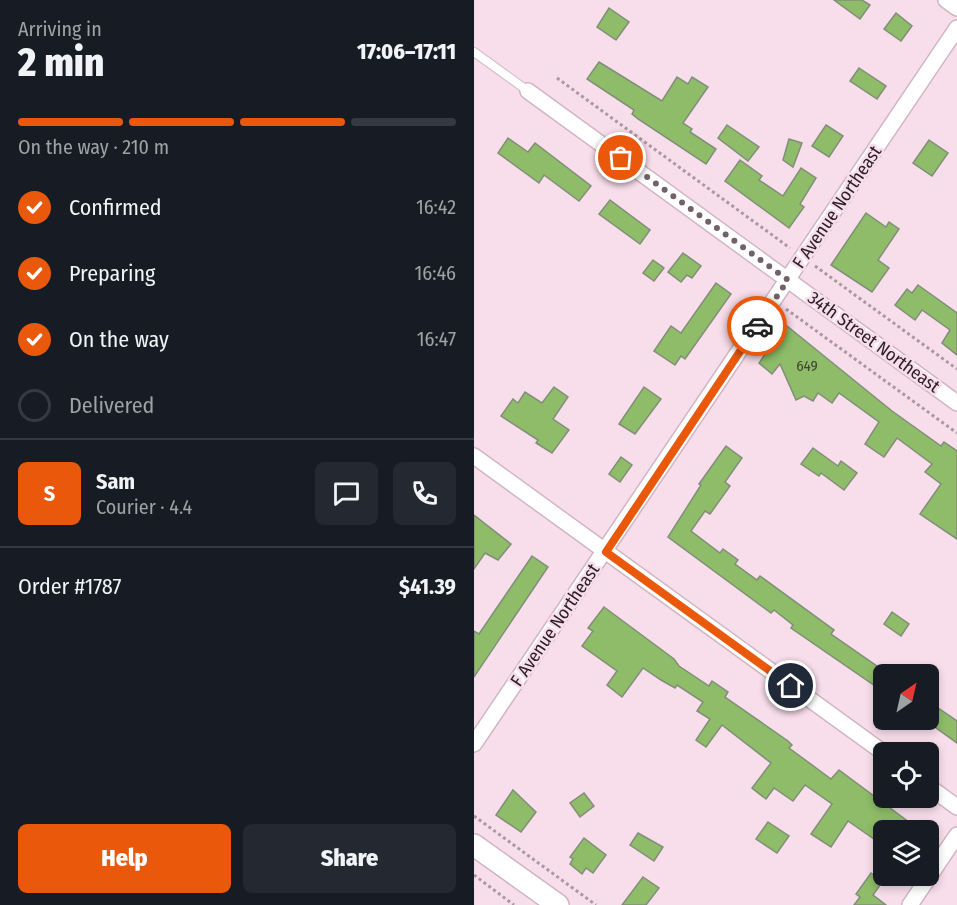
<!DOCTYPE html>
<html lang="en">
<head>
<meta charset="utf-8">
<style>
	body { margin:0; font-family:"Fira Sans Condensed",sans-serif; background:#242831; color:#f1f3f6; height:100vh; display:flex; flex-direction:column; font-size:22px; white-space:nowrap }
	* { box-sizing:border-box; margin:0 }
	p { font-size:20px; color:#9ea1a6 }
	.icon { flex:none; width:33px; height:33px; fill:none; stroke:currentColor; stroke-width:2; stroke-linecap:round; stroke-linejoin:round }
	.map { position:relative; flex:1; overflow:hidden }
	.panel { display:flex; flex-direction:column; background:#171b24; width:474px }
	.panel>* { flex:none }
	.needle { width:39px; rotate:34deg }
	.buttons { position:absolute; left:399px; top:664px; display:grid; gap:12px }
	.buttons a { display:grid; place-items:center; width:66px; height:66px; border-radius:9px; background:#171b24; box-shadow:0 3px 9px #0003; font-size:30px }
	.pin { position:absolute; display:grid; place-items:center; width:51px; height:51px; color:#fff; margin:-26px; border:3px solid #fff; border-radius:50%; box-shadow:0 2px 6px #0007 }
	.courier { position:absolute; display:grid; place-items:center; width:60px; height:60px; margin:-30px; border:4px solid #ea580c; border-radius:50%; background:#fff; color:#222; box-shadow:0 2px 8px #0007 }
	.overview em { font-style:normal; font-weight:800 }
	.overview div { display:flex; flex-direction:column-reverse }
	.overview { display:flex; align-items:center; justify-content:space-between; height:102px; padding:0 18px }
	h1 { font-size:39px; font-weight:800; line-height:45px }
	.bar { display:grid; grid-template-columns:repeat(4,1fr); gap:9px 6px; align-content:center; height:72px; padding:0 18px }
	.bar i { height:8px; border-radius:4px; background:#363941 }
	.bar .current { background:#ea580c }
	.bar p { grid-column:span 4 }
	.line { display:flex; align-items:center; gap:15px; padding:0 18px; border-top:2px solid #363941 }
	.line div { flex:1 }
	.round { display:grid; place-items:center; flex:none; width:63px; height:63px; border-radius:9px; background:#242831 }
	ol { padding:0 18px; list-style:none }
	li { display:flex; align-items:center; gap:18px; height:66px }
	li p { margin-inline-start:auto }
	li .icon { padding:6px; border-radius:50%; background:#ea580c; color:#fff; stroke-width:4 }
	li:last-child { color:#9ea1a6 }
	li i { width:33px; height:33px; border:3px solid #363941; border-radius:50% }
	.action { display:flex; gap:12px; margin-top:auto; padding:12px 18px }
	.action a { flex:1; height:69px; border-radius:9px; background:#ea580c; color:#fff; font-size:24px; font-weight:800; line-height:69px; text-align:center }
	.action a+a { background:#242831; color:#f1f3f6 }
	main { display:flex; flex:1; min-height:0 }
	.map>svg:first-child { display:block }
	.building { fill:#8ebc68; stroke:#828e79; stroke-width:1.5 }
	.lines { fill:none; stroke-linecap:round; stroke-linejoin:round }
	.lane-casing { stroke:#d0b6c2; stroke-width:10 }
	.street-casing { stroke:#d0b6c2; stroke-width:18 }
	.secondary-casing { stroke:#d0b6c2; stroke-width:24 }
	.path { stroke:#ac98a2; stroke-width:3; stroke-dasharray:3 3; stroke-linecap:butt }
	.lane { stroke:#fff; stroke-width:8 }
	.street { stroke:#fff; stroke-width:15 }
	.secondary { stroke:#fff; stroke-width:21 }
	.done { stroke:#716169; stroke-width:6; stroke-dasharray:0 10.8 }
	.route { stroke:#ea580c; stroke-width:8 }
	.labels { text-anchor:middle; stroke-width:5; stroke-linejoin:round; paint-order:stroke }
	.number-label { font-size:15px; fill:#424634 }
	.street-label { font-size:18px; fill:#281e23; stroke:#f8ddea }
</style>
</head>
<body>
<main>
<section class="panel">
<div class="overview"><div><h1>2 min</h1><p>Arriving in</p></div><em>17:06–17:11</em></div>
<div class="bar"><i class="current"></i><i class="current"></i><i class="current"></i><i></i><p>On the way · 210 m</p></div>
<ol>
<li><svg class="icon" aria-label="check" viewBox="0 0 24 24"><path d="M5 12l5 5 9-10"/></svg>Confirmed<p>16:42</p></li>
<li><svg class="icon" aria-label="check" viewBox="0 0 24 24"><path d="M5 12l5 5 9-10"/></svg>Preparing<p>16:46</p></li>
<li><svg class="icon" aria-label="check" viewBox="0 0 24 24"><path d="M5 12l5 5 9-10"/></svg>On the way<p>16:47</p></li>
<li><i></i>Delivered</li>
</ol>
<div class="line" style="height:108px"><b class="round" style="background:#ea580c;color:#fff">S</b><div><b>Sam</b><p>Courier · 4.4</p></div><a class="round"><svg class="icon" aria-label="chat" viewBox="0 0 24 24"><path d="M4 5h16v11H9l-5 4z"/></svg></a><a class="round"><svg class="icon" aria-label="phone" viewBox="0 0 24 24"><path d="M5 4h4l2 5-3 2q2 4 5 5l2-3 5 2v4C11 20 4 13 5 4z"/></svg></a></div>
<div class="line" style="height:78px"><div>Order #1787</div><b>$41.39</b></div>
<div class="action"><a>Help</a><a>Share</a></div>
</section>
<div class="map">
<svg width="483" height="905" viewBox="0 0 483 905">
	<rect width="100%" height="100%" fill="#f8ddea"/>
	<g class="building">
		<polygon points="360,0 388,0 396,5 386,19"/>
		<polygon points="135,8 155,22 142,40 123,27"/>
		<polygon points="422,13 438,26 427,41 410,29"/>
		<polygon points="125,62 188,101 203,77 214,84 218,77 234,87 209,123 218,129 216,132 242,149 232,164 164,119 158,114 160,110 113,79"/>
		<polygon points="385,68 412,86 403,99 376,81"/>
		<polygon points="253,125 285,147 274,161 244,138"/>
		<polygon points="352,125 369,136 355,157 338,146"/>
		<polygon points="34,138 54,152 61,143 117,186 105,201 70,175 65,183 24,153"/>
		<polygon points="315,139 328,143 319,167 309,160"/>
		<polygon points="455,140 474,153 458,176 439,163"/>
		<polygon points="266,160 288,176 285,180 309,196 327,168 342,178 326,204 330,207 315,228 251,181"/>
		<polygon points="136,200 176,230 166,244 125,214"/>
		<polygon points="392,213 412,227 415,222 425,229 404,260 415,268 398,292 357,265"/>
		<polygon points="209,253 227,266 218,278 213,275 207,282 194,272"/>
		<polygon points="179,260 190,268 180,281 169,273"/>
		<polygon points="242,283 257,294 211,359 207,356 201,365 180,351 197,326 207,333"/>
		<polygon points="444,285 483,313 483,355 468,343 476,330 448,310 441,320 421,305 433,289 438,293"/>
		<polygon points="313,326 418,411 467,446 470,442 483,451 483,539 446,514 467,484 451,472 458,464 423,438 410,457 391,444 405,422 365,393 358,403 344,393 339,401 330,396 322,400 306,364 298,374 285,363 309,328"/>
		<polygon points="80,387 94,397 79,419 95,430 78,453 62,443 64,440 27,416 39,399 44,403 51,392 68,403"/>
		<polygon points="170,387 187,399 161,434 145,424"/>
		<polygon points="252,446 268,458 251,482 256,486 236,514 231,511 217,531 246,553 249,549 264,560 261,564 283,580 286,576 360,630 357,634 410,671 410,692 317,628 319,625 300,610 297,613 194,537 227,485 225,484"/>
		<polygon points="339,448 364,466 367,461 383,473 370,490 347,473 345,476 327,464"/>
		<polygon points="147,457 158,465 146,482 135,474"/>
		<polygon points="0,515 37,544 24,560 11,553 0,569"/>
		<polygon points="58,556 74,567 0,677 0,631 5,634"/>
		<polygon points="130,607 200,659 205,666 235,686 238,681 254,692 251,697 314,741 318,745 315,748 357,779 365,770 447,831 410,831 410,846 374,821 357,847 337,834 358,804 331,785 319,801 300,788 292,799 278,788 297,763 248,725 232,747 222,740 236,719 223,711 229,702 203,685 201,688 187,680 169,668 148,697 133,685 143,671 108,646 119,631 114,628"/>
		<polygon points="418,612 435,624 427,636 410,624"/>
		<polygon points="454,701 483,721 483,743 454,722"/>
		<polygon points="39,790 62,812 47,832 22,815"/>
		<polygon points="110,793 120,806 106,817 96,803"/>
		<polygon points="294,822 315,836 303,853 282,839"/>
		<polygon points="164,833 189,847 180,861 156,845"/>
		<polygon points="110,838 132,855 119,873 112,868 108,874 96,864 99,859 96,857"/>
		<polygon points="397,873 409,881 399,895 412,905 380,905 386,897 382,894"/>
		<polygon points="169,877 185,888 172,905 148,905"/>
	</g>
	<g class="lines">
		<g class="lane-casing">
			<polyline id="lane" points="0,52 54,91"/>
		</g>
		<g class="street-casing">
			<g id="street">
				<polyline points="472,0 483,8"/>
				<polyline points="54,91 483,403"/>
				<polyline points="0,456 410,753"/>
				<polyline points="0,744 483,28"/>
				<polyline points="454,786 483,807"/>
				<polyline points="436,905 483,835"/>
			</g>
		</g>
		<g class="secondary-casing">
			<polyline id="secondary" points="0,845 84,905"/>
		</g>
		<g class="path">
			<polyline points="83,78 316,248"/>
			<polyline points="341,266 483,369"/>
			<polyline points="312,309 483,433"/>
			<polyline points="0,816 122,905"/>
			<polyline points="0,875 40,905"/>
		</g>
		<use href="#lane" class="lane"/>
		<use href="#street" class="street"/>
		<use href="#secondary" class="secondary"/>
	</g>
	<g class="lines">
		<polyline class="done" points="147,158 314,280 283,326"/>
		<polyline class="route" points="283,326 132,552 317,686"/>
	</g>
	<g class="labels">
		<g class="number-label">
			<text x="333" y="371">649</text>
		</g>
		<g class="street-label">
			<text transform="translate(363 207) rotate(-56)" y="6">F Avenue Northeast</text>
			<text transform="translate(400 342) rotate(36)" y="6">34th Street Northeast</text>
			<text transform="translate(81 625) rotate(-56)" y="6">F Avenue Northeast</text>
		</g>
	</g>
</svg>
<div class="buttons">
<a><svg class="needle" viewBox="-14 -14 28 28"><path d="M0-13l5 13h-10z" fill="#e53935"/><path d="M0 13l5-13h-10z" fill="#9ea1a6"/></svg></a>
<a><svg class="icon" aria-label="locate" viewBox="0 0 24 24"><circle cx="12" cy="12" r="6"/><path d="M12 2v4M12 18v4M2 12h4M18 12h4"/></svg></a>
<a><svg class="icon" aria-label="layers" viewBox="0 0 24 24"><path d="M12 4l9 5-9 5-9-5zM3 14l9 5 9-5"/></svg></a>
</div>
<div class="pin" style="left:147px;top:158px;background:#ea580c"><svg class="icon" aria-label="bag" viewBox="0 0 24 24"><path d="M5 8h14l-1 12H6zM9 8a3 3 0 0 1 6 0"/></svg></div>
<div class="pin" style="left:317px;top:686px;background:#1f2937"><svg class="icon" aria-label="home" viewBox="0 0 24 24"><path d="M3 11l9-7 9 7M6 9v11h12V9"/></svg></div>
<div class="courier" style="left:283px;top:326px"><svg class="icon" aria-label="car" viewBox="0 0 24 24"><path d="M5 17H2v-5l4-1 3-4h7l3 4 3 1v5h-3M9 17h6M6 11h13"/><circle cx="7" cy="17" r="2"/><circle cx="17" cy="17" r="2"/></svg></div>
</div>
</main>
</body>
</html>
